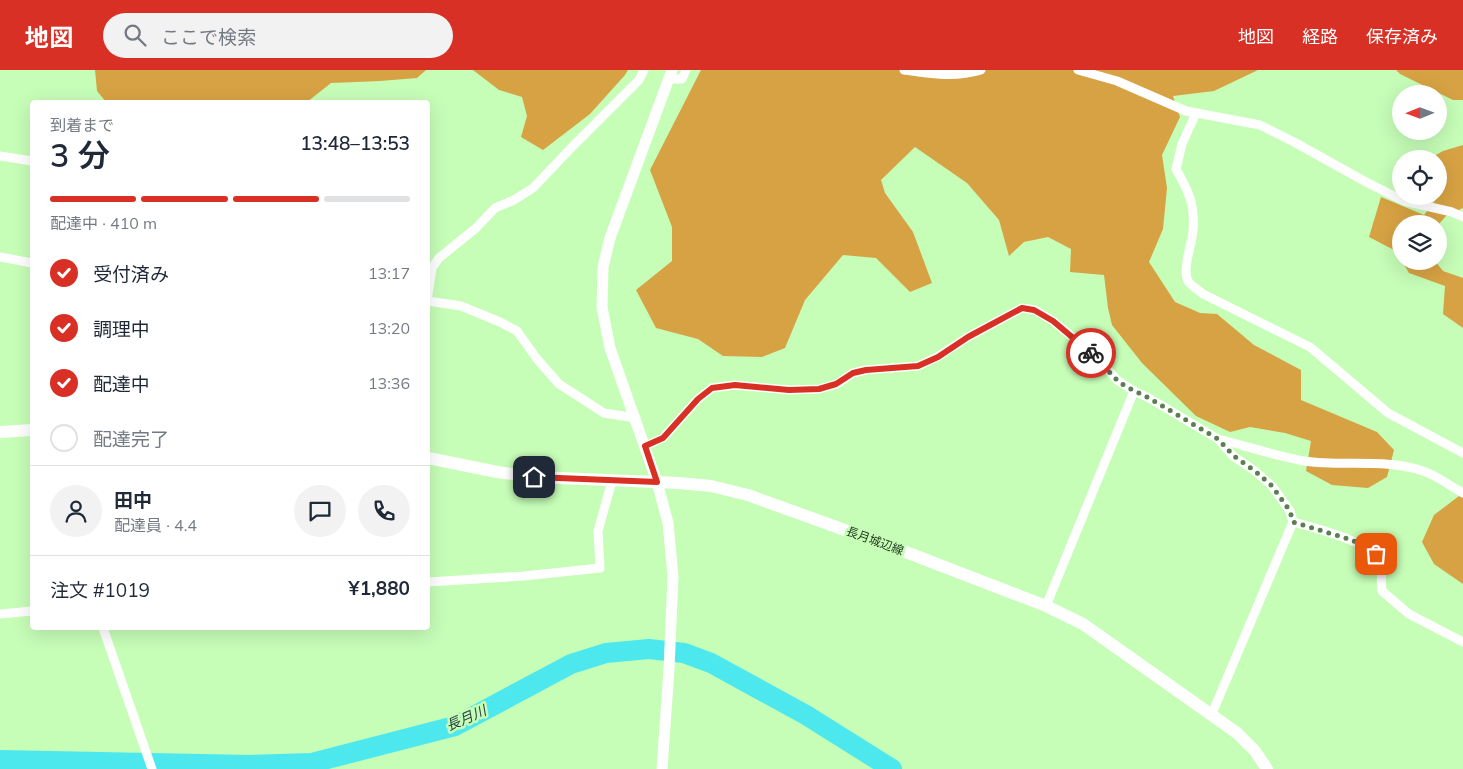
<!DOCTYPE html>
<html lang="ja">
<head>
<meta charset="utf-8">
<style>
	body { margin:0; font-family:Mulish,"Noto Sans JP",sans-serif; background:#f2f2f3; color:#1f2937; height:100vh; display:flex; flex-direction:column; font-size:19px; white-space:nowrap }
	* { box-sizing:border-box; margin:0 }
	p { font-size:16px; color:#747a83 }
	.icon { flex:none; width:28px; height:28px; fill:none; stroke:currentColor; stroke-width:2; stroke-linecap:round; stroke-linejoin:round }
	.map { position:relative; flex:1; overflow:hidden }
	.panel { position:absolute; left:30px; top:30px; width:400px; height:530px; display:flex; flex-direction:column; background:#fff; border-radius:5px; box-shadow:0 5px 20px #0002 }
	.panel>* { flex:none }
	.needle { width:32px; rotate:269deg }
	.fabs { position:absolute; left:1392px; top:15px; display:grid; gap:10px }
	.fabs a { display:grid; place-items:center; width:55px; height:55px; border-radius:50%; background:#fff; box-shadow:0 5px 20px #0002; font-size:25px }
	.pin { position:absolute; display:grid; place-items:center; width:42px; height:42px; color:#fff; margin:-21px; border-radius:10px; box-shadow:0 2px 8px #0006 }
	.courier { position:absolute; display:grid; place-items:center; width:50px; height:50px; margin:-25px; border:4px solid #d93025; border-radius:50%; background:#fff; color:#222; box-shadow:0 1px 6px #0007 }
	.summary em { font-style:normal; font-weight:600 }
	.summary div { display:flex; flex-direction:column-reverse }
	.summary { display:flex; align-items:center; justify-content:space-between; height:85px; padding:0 20px }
	h1 { font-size:32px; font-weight:600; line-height:38px }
	.bar { display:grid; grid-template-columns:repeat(4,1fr); gap:8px 5px; align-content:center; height:60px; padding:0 20px }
	.bar i { height:6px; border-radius:4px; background:#e0e1e3 }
	.bar .on { background:#d93025 }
	.bar p { grid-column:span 4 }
	.line { display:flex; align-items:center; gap:12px; padding:0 20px; border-top:1px solid #e0e1e3 }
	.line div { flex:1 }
	.round { display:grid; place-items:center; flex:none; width:52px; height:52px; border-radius:26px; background:#f2f2f3 }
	ol { padding:0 20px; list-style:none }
	li { display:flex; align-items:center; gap:15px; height:55px }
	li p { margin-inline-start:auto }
	li .icon { padding:5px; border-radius:50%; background:#d93025; color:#fff; stroke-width:4 }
	li:last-child { color:#747a83 }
	li i { width:28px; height:28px; border:2px solid #e0e1e3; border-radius:50% }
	header { display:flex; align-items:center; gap:30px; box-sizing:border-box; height:70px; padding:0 25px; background:#d93025; color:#fff }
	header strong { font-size:24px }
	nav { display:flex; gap:28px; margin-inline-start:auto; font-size:18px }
	.search { width:350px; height:45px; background:#f2f2f3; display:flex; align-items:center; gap:12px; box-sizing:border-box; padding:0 18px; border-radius:28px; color:#747a83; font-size:19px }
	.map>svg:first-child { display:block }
	.forest { fill:#d7a243 }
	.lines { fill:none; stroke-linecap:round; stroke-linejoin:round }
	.river { stroke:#4de8ee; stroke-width:20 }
	.minor { stroke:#fff; stroke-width:9 }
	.tertiary { stroke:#fff; stroke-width:11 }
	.secondary { stroke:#fff; stroke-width:12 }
	.done { stroke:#5c7e53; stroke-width:5; stroke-dasharray:0 9 }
	.route { stroke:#d93025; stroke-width:6 }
	.labels { text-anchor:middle; stroke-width:5; stroke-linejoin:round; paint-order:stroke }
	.street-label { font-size:12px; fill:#23391d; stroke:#c6fdb7 }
	.water-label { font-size:14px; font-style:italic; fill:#294243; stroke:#c6fdb7 }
</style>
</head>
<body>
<header>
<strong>地図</strong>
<div class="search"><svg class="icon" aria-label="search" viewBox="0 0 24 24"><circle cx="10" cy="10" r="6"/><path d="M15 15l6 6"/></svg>ここで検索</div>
<nav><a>地図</a><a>経路</a><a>保存済み</a></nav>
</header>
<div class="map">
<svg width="1463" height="699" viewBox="0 0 1463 699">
	<rect width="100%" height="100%" fill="#c6fdb7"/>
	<g class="forest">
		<polygon points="95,0 426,0 417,8 380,11 331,13 307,32 106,32 97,21"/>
		<polygon points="473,0 628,0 625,5 590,44 543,80 521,67 527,46 522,27 499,20"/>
		<polygon points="701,0 1258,0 1214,21 1173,26 1180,47 1162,85 1167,118 1163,159 1149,192 1175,232 1200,243 1217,244 1254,275 1301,300 1301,330 1377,362 1394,380 1387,407 1368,418 1332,415 1306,401 1311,371 1285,363 1250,357 1230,362 1196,346 1142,293 1112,255 1108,238 1104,205 1070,202 1071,179 1048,167 1024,172 1009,186 999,150 967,113 915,77 881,110 885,123 913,162 932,213 910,222 876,188 843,185 805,230 785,278 762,287 723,286 698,269 656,258 636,220 672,191 672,157 650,100"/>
		<polygon points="1396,0 1463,0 1463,30 1453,30 1400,4"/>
		<polygon points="1463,75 1463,138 1446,146 1439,154 1401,154 1401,191 1394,180 1369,167 1381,127 1424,145 1437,128 1437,126 1439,126 1439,89 1429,89 1443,81"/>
		<polygon points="1402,191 1435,191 1443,201 1463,208 1463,258 1443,244 1445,216 1409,203"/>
		<polygon points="1463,423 1463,514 1434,494 1422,472 1434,445"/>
	</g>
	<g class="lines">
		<polyline class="river" points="0,690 250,695 312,693 455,656 571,594 606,583 649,579 684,583 711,593 806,645 892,699"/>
		<g class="minor">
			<path d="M904,0C931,4 955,8 981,0"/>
			<polyline points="1078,0 1117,11 1186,41 1260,55 1294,72 1366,112 1404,131 1452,142 1463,147"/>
			<polyline points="668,9 682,9 686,0"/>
			<path d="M1196,43L1182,74L1176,99C1189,122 1195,134 1193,161C1192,174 1182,199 1188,211C1191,216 1199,220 1203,224L1310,277L1388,343L1463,383"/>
			<polyline points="0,86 32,91"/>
			<polyline points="0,187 32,193"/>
			<polyline points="428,224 432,198 439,188 476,158 495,138 514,130 533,118 573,76 639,10 644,0"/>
			<polyline points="428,231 461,236 500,252 517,261 537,289 559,314 604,343 636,348"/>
			<path d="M1218,369C1247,376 1275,386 1304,391C1343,397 1385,388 1423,401C1436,405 1450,416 1463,423"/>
			<path d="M645,376L663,368L698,329L712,318L735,315L789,320L819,319L837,314L853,303L866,300L918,296L937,287L968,267L1022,238L1035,240L1053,251L1097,287L1117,310L1134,321L1149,328L1218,369L1233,386L1255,401L1272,416L1290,441L1293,452C1312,457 1376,473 1381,493C1383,501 1380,512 1382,521L1409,544L1463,572"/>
			<polyline points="428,512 524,506 600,498 598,461 612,411"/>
			<polyline points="1046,536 1134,321"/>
			<polyline points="0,544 32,541"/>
			<polyline points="103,558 152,699"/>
			<polyline points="1211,646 1293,452"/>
		</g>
		<polyline class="tertiary" points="662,699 669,599 673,506 668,453 657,412 610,278 602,237 603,197 610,168 672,0"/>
		<g class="secondary">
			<polyline points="0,362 32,360"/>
			<polyline points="428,388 497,402 534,407 679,413 711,416 748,425 911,484 1046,536 1083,554 1237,663 1255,681 1267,699"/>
		</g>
	</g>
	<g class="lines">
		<polyline class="done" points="1091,283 1117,310 1125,316 1149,328 1218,369 1234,386 1255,401 1272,416 1290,441 1293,452 1352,470 1376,484"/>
		<polyline class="route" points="534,407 657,412 645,376 663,368 698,329 712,318 735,315 789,320 819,319 836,314 853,303 866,300 918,296 938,287 968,267 1022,238 1034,240 1053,251 1091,283"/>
	</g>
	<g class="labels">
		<g class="street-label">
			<text transform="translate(875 471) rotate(20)" y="4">長月城辺線</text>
		</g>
		<g class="water-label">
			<text transform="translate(466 648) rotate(-24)" y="5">長月川</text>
		</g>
	</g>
</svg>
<div class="fabs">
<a><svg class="needle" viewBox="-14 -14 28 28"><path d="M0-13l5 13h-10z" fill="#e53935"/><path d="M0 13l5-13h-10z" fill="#747a83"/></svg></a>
<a><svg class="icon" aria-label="locate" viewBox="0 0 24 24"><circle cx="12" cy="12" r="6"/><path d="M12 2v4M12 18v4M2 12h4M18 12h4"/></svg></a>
<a><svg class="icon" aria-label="layers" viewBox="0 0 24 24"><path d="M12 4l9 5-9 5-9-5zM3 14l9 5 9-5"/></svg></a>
</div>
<div class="pin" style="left:1376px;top:484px;background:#ea580c"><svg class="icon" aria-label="bag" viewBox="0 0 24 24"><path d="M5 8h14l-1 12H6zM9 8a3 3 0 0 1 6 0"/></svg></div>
<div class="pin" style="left:534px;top:407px;background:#1f2937"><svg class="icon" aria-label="home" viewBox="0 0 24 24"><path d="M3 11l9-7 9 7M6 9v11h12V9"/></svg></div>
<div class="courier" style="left:1091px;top:283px"><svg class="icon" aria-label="bike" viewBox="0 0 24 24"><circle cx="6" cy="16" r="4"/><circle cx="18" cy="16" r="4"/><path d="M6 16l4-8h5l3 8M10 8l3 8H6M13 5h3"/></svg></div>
<section class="panel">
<div class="summary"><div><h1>3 分</h1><p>到着まで</p></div><em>13:48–13:53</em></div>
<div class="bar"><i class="on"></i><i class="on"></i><i class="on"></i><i></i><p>配達中 · 410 m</p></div>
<ol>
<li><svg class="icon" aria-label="check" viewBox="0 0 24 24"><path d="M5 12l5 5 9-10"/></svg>受付済み<p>13:17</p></li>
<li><svg class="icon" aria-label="check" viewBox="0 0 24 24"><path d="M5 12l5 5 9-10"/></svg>調理中<p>13:20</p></li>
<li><svg class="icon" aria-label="check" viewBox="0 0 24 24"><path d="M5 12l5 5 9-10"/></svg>配達中<p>13:36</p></li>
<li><i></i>配達完了</li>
</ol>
<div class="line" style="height:90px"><a class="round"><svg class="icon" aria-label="person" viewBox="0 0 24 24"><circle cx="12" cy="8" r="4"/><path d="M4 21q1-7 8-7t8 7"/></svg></a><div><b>田中</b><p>配達員 · 4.4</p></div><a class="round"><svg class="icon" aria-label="chat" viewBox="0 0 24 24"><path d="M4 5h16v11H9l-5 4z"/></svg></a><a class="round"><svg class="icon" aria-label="phone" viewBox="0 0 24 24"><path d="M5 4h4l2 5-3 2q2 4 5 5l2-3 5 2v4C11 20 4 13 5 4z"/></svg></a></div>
<div class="line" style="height:65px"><div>注文 #1019</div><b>¥1,880</b></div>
</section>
</div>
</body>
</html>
